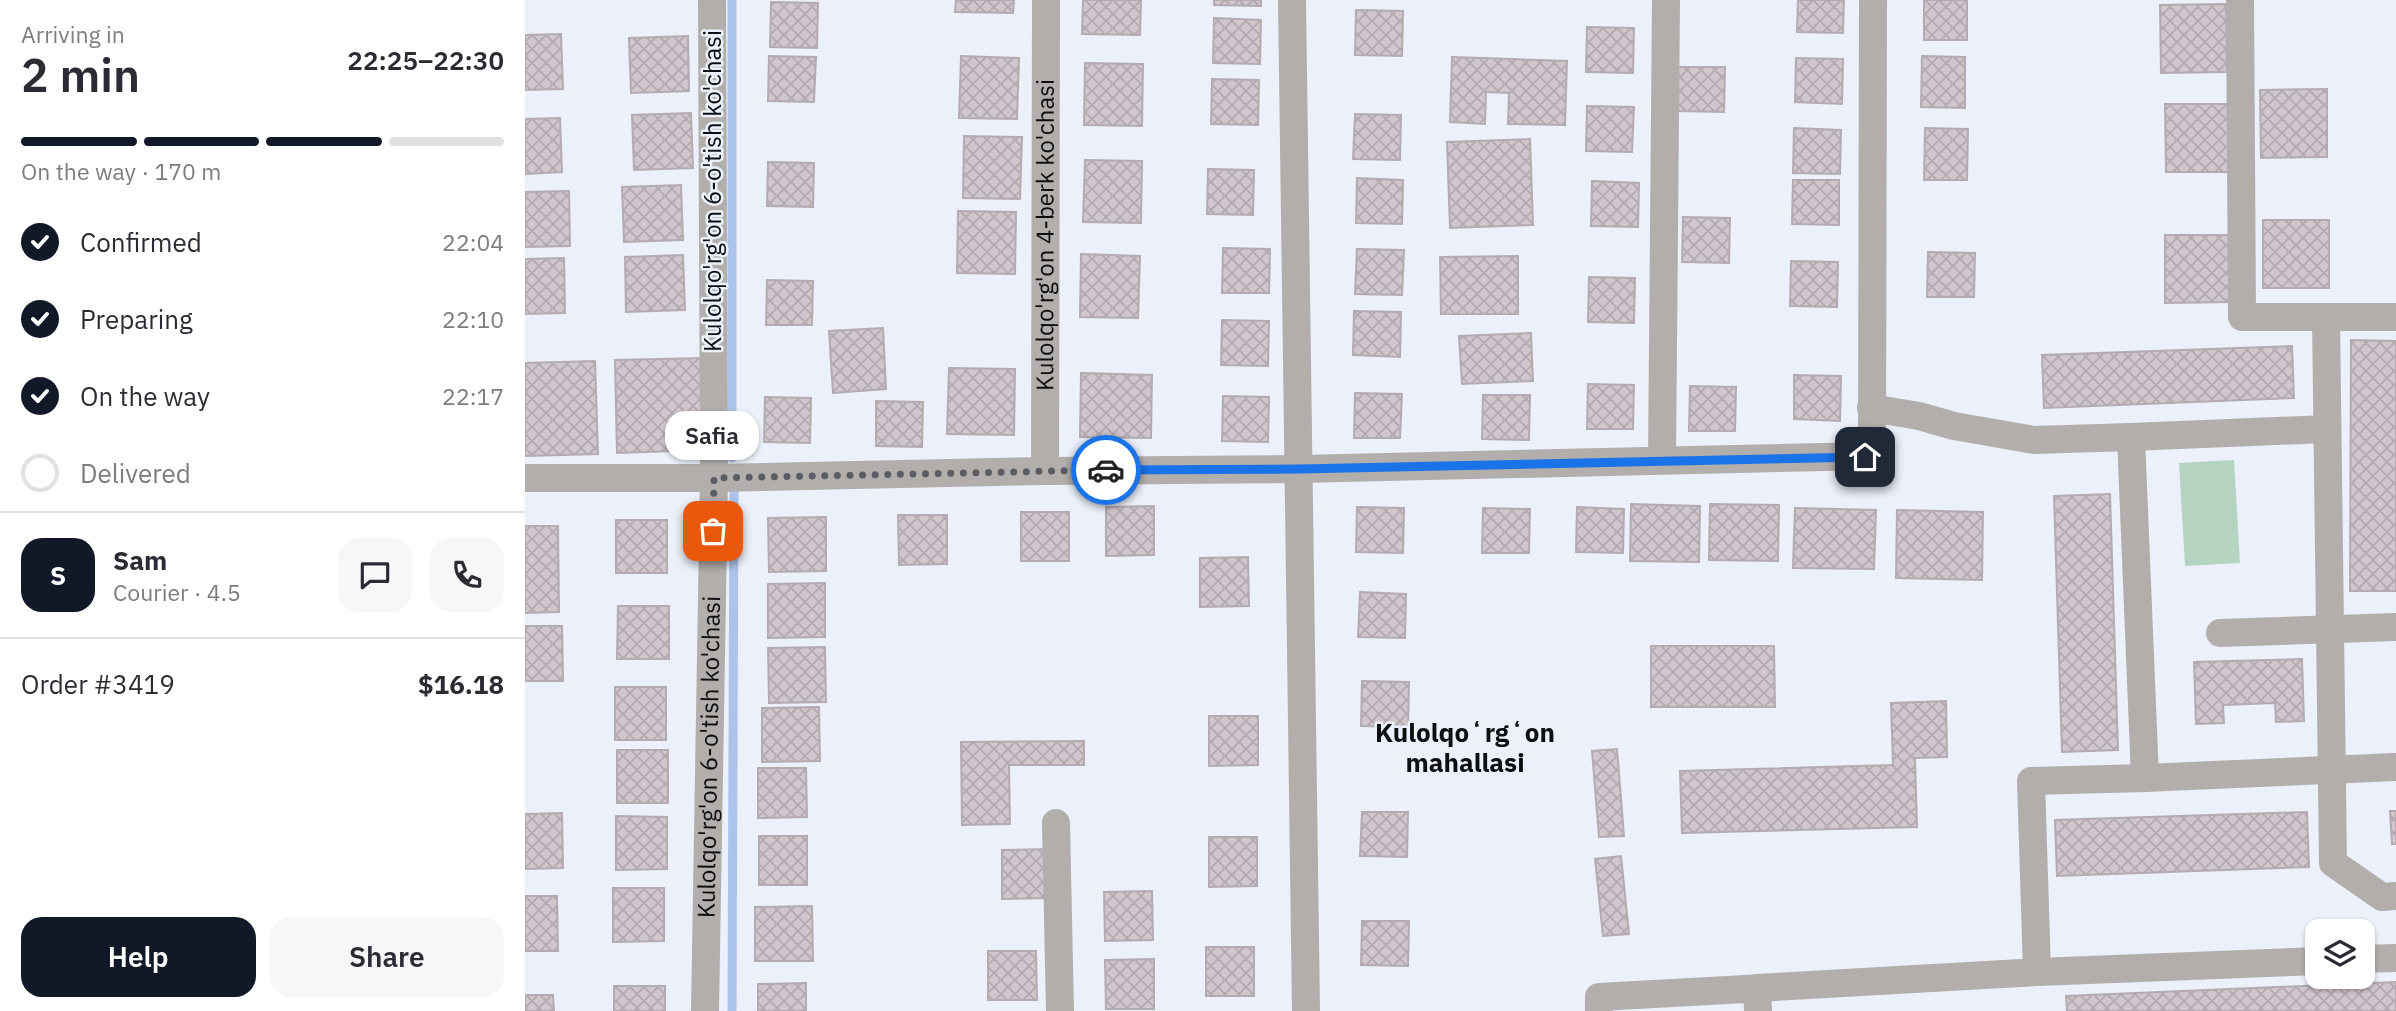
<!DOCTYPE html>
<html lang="en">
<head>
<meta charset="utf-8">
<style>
	body { margin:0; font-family:"IBM Plex Sans",sans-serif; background:#f7f7f7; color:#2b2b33; height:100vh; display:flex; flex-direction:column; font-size:26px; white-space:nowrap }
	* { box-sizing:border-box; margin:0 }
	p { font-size:23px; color:#7c7c81 }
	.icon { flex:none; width:38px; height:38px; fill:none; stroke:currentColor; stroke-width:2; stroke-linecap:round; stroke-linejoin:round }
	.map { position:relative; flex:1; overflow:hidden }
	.drawer { display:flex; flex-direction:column; background:#fff; width:525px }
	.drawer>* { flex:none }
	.buttons { position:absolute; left:1780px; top:919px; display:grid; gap:14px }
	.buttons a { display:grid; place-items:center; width:70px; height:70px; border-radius:14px; background:#fff; box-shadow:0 2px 5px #0004; font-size:35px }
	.pin { position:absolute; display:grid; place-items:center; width:60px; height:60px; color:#fff; margin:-30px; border-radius:14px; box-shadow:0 4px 10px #0006 }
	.courier { position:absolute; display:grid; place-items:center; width:70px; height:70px; margin:-35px; border:5px solid #1a73e8; border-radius:50%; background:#fff; color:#222; box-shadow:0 2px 9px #0007 }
	.bubble { position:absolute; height:49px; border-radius:21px; background:#fff; box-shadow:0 2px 5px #0004; font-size:23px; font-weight:600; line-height:49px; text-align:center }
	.summary em { font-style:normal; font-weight:600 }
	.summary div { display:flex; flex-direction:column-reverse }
	.summary { display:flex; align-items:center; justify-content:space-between; height:119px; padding:0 21px }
	h1 { font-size:46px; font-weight:600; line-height:52px }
	.bar { display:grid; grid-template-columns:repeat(4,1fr); gap:10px 7px; align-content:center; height:84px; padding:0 21px }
	.bar i { height:9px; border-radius:5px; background:#e1e1e2 }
	.bar .selected { background:#111827 }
	.bar p { grid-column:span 4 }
	.line { display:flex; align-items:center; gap:18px; padding:0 21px; border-top:2px solid #e1e1e2 }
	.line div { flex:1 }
	.round { display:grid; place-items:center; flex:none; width:74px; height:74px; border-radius:21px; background:#f7f7f7 }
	ol { padding:0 21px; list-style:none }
	li { display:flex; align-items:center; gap:21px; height:77px }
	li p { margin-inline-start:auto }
	li .icon { padding:7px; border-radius:50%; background:#111827; color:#fff; stroke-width:4 }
	li:last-child { color:#7c7c81 }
	li i { width:38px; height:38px; border:4px solid #e1e1e2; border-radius:50% }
	.primary-button { display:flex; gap:14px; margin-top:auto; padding:14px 21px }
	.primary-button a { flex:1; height:80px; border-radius:21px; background:#111827; color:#fff; font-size:28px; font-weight:600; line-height:80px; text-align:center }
	.primary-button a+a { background:#f7f7f7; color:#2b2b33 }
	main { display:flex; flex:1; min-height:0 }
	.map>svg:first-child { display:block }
	.pitch { fill:#b4d4c1 }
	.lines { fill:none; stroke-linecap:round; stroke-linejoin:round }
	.stream { stroke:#acc3ea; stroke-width:9 }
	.building { fill:url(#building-cross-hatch); stroke:#b4abb1; stroke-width:2 }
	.minor { stroke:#b2aeab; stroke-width:28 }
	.done { stroke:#5a5d63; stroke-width:7; stroke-dasharray:0 12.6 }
	.route { stroke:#1a73e8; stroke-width:9 }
	.labels { text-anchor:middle; stroke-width:5; stroke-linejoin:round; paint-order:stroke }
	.street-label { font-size:24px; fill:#0c0e11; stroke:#ebf0fa }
	.neighbourhood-label { font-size:26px; font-weight:bold; fill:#0c0e11; stroke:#ebf0fa }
</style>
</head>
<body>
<main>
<section class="drawer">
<div class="summary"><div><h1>2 min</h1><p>Arriving in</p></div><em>22:25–22:30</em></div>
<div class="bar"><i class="selected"></i><i class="selected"></i><i class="selected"></i><i></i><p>On the way · 170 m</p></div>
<ol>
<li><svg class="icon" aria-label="check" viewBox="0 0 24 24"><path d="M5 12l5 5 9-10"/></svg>Confirmed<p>22:04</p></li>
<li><svg class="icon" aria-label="check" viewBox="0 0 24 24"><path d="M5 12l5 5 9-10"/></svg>Preparing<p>22:10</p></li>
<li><svg class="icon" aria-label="check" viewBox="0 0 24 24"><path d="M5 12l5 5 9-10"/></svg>On the way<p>22:17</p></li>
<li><i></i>Delivered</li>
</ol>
<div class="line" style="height:126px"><b class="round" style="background:#111827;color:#fff">S</b><div><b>Sam</b><p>Courier · 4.5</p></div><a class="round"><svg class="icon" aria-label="chat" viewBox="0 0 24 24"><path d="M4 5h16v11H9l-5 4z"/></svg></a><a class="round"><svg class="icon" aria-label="phone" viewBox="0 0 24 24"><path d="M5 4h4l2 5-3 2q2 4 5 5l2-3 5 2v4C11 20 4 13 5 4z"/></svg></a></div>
<div class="line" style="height:91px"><div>Order #3419</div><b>$16.18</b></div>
<div class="primary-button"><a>Help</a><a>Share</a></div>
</section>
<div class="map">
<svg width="1871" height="1011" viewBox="0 0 1871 1011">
	<defs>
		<pattern id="building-cross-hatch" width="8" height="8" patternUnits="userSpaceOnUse" patternTransform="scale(1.75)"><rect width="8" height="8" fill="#d0c6cd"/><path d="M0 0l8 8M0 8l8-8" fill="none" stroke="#b1a9af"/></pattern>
	</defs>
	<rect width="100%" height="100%" fill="#ebf0fa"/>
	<polygon class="pitch" points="1709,460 1715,563 1660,566 1654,463"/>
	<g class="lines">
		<g class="stream">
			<polyline points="207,0 207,458"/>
			<polyline points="207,1011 209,491"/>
		</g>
	</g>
	<g class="building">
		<polygon points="431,0 489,0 488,13 430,12"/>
		<polygon points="558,0 616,0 615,35 557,34"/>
		<polygon points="689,0 736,0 736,6 689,5"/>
		<polygon points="1273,0 1319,0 1318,33 1272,32"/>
		<rect x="1399" y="0" width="43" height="40"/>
		<polygon points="246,2 293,3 292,48 245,47"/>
		<polygon points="1701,4 1702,72 1636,73 1635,5"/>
		<polygon points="831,10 878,11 877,56 830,55"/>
		<polygon points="689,18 736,20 735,64 688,63"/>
		<polygon points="1062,27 1109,28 1108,73 1061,72"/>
		<polygon points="36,34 38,89 0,90 0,35"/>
		<polygon points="163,36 164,91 106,93 104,38"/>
		<polygon points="244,56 291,57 289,102 243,101"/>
		<polygon points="436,56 494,58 492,119 434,118"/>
		<polygon points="1397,56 1440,57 1440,108 1396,107"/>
		<polygon points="927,57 1042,61 1040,125 983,124 984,93 961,92 960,124 925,122"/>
		<polygon points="1271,58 1318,59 1317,104 1270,102"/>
		<polygon points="560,63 618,64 617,126 559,125"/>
		<polygon points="1153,67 1200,67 1199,112 1152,111"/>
		<polygon points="687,79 734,80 733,125 686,124"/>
		<polygon points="1802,89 1802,157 1736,158 1735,90"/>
		<polygon points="1640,104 1707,104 1707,172 1641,172"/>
		<polygon points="1062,106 1109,107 1107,152 1061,151"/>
		<polygon points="166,113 168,168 109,170 107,115"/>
		<polygon points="830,114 876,115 875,160 828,159"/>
		<polygon points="35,118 37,172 0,174 0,119"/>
		<polygon points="1269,128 1316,130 1315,174 1268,173"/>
		<polygon points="1400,128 1443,129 1442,180 1399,180"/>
		<polygon points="439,136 497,137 495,199 438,198"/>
		<polygon points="1005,139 1008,225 925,228 922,142"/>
		<polygon points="560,160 617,161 616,223 558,222"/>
		<polygon points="243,162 289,163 288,207 242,206"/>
		<polygon points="683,169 729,170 728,215 682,214"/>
		<polygon points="832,178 878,180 877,224 831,223"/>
		<polygon points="1268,180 1314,180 1314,225 1267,224"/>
		<polygon points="1067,181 1114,183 1113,227 1066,226"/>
		<polygon points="156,185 158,240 99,242 97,187"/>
		<polygon points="44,191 45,246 0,247 0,192"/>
		<polygon points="433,211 491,212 490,274 432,273"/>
		<polygon points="1158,217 1205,218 1204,263 1157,262"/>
		<rect x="1738" y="220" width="66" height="68"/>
		<polygon points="1640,235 1706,235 1707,302 1640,303"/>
		<polygon points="698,248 745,249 744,293 697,293"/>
		<polygon points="832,249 879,250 877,295 830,294"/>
		<polygon points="1403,252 1450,253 1449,297 1402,297"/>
		<polygon points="556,254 615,256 613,318 555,317"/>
		<polygon points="158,255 160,310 101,312 100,257"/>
		<polygon points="993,256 993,314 916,314 915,257"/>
		<polygon points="39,258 40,313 0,314 0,259"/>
		<polygon points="1266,261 1313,262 1312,307 1265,306"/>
		<polygon points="1064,277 1110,278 1109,323 1063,322"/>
		<polygon points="242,280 288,281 287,325 241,325"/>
		<polygon points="829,311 876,312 875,357 828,355"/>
		<polygon points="697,320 744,321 743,366 696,365"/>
		<polygon points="358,328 361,389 308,393 304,331"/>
		<polygon points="1006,333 1008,381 937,384 934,336"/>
		<polygon points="1826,340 1871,341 1871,591 1825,591"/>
		<polygon points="1767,346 1769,398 1519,408 1517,355"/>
		<polygon points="180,358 182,450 92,453 90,360"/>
		<polygon points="70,361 73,454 0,456 0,363"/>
		<polygon points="424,368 490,369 489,435 422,434"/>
		<polygon points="556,373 627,375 626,438 555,437"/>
		<polygon points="1269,375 1316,376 1315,421 1269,419"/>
		<polygon points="1063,384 1109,385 1108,429 1062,429"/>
		<polygon points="1165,386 1211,387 1210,431 1164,431"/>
		<polygon points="830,393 877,394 875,438 829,438"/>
		<polygon points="958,395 1005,395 1004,440 957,439"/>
		<polygon points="698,396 744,397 743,442 697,441"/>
		<polygon points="240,397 286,398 285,443 239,442"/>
		<polygon points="351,401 398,402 397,447 351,446"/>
		<polygon points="1585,494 1593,750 1537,752 1529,496"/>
		<polygon points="1106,504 1175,506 1174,562 1105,561"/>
		<polygon points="1185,504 1254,505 1253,561 1184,560"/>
		<polygon points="629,506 629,555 581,556 581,507"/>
		<polygon points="832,507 879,508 878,553 831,552"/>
		<polygon points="1052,507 1099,509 1098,553 1051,552"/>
		<polygon points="958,508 1005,509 1004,553 957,553"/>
		<polygon points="1270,508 1351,510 1349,569 1268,568"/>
		<polygon points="1372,510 1458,512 1457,580 1371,578"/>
		<rect x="496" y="512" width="48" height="49"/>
		<polygon points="373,515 422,515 422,564 374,565"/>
		<polygon points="301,517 301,571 244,572 243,518"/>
		<rect x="91" y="520" width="51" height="53"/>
		<polygon points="0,526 33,526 34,612 0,613"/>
		<polygon points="723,557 724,606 675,607 675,558"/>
		<polygon points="300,583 300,637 243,638 243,584"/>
		<polygon points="835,592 881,594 880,638 833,637"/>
		<polygon points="93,606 144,606 144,659 92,659"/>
		<polygon points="0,626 37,626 38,681 0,681"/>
		<polygon points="1126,646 1249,646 1250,707 1126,707"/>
		<polygon points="300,647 301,702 244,703 243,648"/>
		<polygon points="1777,659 1779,721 1751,722 1750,703 1698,705 1699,723 1671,724 1669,662"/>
		<polygon points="837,681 884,682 883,727 836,726"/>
		<rect x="90" y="687" width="51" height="53"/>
		<polygon points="1421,701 1422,757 1390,758 1392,827 1157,833 1155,771 1368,765 1366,703"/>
		<polygon points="294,707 295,761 237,762 237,708"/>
		<polygon points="684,716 733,716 733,765 684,766"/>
		<polygon points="559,741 559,765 484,765 485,824 437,825 436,742"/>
		<polygon points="1092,749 1099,836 1074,837 1067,751"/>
		<rect x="92" y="750" width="51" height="53"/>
		<polygon points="233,768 281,768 282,817 233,818"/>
		<polygon points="1865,811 1871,811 1871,844 1867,844"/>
		<polygon points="837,812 883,812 882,857 835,856"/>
		<polygon points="1782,812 1784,867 1532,876 1530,820"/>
		<polygon points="37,813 38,868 0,869 0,814"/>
		<polygon points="91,816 142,817 142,869 91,870"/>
		<rect x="234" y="836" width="48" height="49"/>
		<polygon points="684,837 732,837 732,886 684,887"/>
		<polygon points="525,849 525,898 477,899 477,850"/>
		<polygon points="1096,856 1104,934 1078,936 1070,859"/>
		<polygon points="88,888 139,888 139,941 88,942"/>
		<polygon points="627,891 628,940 580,941 579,892"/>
		<polygon points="0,896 32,896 33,951 0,951"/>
		<polygon points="287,906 288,961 230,961 230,907"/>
		<polygon points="837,921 884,921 883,966 836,965"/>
		<rect x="681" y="947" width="48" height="49"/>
		<polygon points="463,951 511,951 512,1000 463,1000"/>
		<polygon points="629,959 629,1009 581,1009 580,960"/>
		<polygon points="1871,982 1871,1011 1542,1011 1541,996"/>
		<polygon points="281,983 281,1011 233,1011 233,984"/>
		<rect x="89" y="986" width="51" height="25"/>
		<polygon points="0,995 28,995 29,1011 0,1011"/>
	</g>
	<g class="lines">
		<g class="minor">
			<polyline points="767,0 781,1011"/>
			<polyline points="1715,0 1717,317 1871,317"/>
			<polyline points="1801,317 1808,863 1857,897 1871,896"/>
			<polyline points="1346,408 1394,416 1429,426 1509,440 1606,437"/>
			<polyline points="1801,429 1606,437 1620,778 1871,767"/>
			<polyline points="1137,460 1141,0"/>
			<path id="s1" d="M520,471L521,0"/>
			<polyline points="0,478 189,478 520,471 774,469 1345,456 1347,451 1348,0"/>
			<polyline points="1695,633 1871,627"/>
			<polyline points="531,823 535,1011"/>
			<polyline points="1838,959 1871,958"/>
			<polyline points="1512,972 1792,961"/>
			<path id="s2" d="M180,1011L189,478L187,0"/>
			<polyline points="1074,1011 1074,997 1239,988"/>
			<polyline points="1233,1011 1232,988 1512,972 1506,781 1620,778"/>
		</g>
	</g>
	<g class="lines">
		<polyline class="done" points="188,531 189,478 581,470"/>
		<polyline class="route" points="581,470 774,469 1340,457"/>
	</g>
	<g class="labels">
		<g class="street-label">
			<text transform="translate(188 191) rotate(-90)" y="8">Kulolqo'rg'on 6-o'tish ko'chasi</text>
			<text dy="8" stroke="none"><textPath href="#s1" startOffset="236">Kulolqo'rg'on 4-berk ko'chasi</textPath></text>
			<text dy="8" stroke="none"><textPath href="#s2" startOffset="254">Kulolqo'rg'on 6-o'tish ko'chasi</textPath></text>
		</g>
		<g class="neighbourhood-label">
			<text x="940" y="742">Kulolqoʻrgʻon<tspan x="940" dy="30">mahallasi</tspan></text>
		</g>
	</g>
</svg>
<div class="buttons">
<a><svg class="icon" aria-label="layers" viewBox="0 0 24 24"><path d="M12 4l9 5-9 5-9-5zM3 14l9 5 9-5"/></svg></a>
</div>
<div class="pin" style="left:188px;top:531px;background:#ea580c"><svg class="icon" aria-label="bag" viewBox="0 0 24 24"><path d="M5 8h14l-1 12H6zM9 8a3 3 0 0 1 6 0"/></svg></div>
<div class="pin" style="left:1340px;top:457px;background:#1f2937"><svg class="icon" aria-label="home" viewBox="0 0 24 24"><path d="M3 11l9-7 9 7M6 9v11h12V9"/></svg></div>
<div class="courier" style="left:581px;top:470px"><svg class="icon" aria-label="car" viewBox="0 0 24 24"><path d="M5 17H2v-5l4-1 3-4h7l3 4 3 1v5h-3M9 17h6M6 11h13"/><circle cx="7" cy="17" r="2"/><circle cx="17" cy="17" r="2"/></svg></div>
<div class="bubble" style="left:140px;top:411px;width:94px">Safia</div>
</div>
</main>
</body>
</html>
